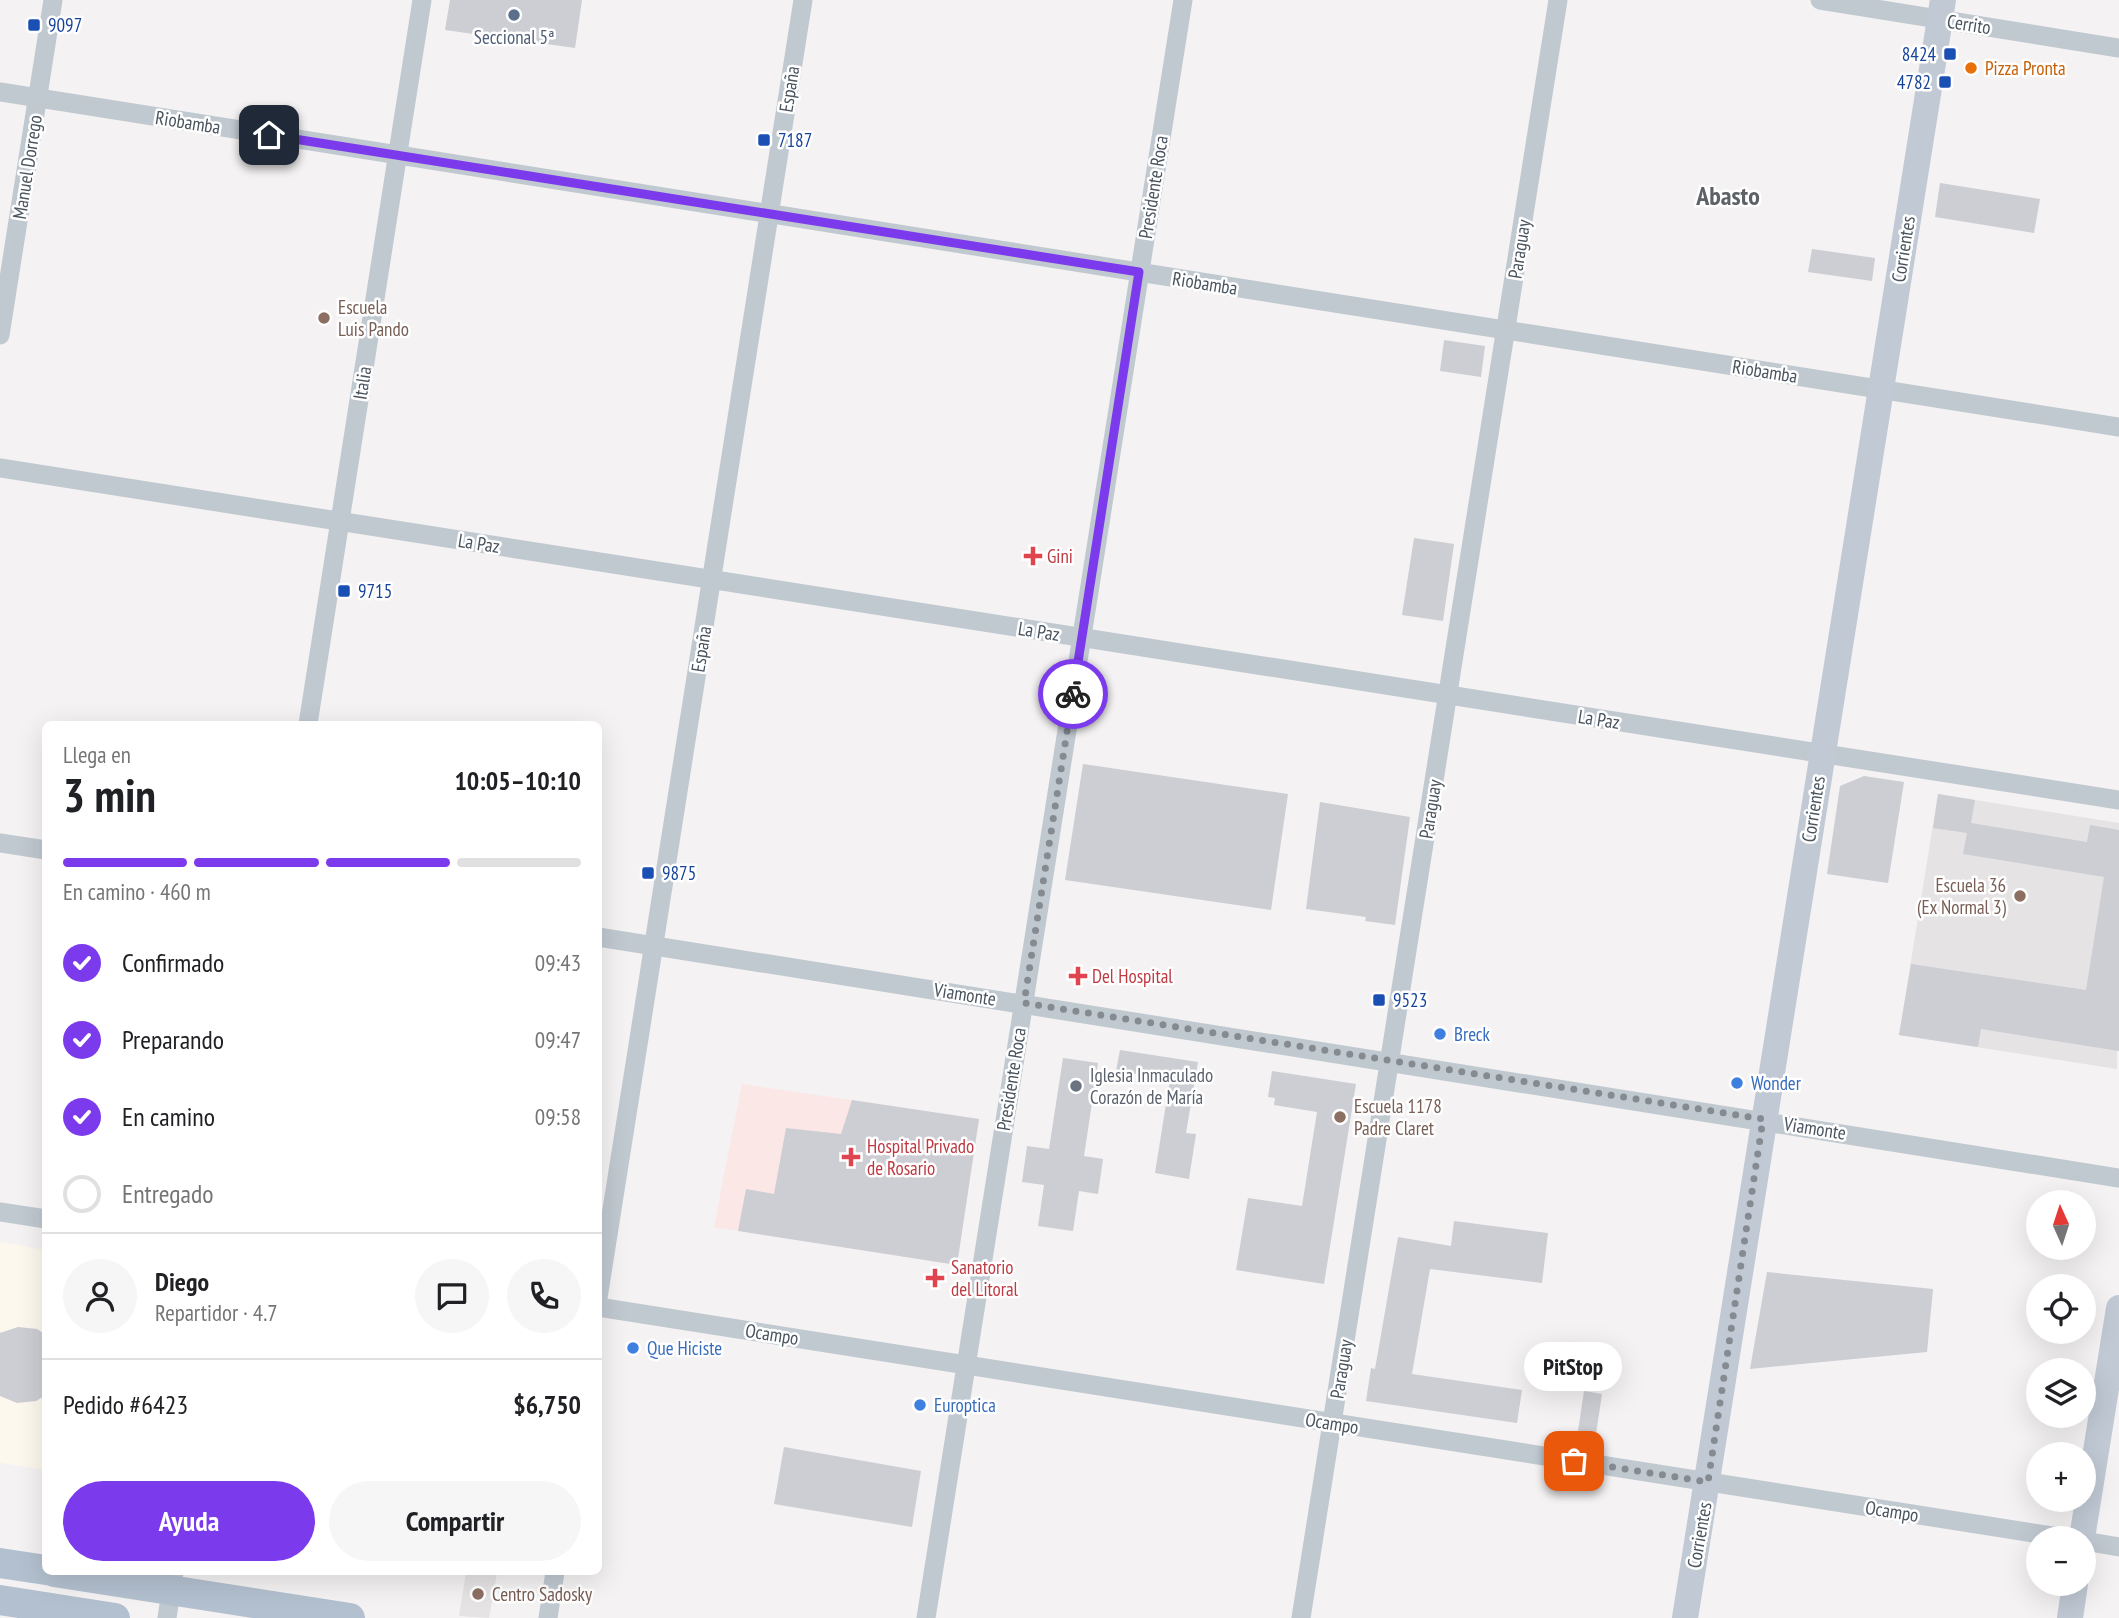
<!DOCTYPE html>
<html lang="es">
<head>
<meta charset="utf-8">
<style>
	body { margin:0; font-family:"PT Sans Narrow",sans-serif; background:#f6f6f6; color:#202124; height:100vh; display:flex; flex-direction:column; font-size:26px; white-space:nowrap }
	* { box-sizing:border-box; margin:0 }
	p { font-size:23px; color:#757577 }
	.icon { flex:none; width:38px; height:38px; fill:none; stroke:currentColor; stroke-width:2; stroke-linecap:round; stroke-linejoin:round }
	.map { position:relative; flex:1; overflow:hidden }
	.drawer { position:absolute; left:42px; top:721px; width:560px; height:854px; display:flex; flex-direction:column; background:#fff; border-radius:10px; box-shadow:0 7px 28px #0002 }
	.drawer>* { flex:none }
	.needle { width:46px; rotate:357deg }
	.controls { position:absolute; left:2026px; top:1190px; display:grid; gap:14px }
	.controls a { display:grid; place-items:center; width:70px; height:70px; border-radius:50%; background:#fff; box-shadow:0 7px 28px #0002; font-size:35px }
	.pin { position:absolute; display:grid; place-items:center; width:60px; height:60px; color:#fff; margin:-30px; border-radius:14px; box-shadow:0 4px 10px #0006 }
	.courier { position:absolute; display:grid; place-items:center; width:70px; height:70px; margin:-35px; border:5px solid #7c3aed; border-radius:50%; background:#fff; color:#222; box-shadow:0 2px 9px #0007 }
	.bubble { position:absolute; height:49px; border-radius:24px; background:#fff; box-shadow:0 7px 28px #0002; font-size:23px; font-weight:800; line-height:49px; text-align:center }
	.overview em { font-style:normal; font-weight:800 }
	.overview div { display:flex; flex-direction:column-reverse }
	.overview { display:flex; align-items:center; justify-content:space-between; height:119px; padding:0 21px }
	h1 { font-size:46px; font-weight:800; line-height:52px }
	.bar { display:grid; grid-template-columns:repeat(4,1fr); gap:10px 7px; align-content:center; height:84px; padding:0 21px }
	.bar i { height:9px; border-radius:5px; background:#e0e0e0 }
	.bar .current { background:#7c3aed }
	.bar p { grid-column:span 4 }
	.line { display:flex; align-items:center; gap:18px; padding:0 21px; border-top:2px solid #e0e0e0 }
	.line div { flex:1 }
	.round { display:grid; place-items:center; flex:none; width:74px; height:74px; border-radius:37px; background:#f6f6f6 }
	ol { padding:0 21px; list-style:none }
	li { display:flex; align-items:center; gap:21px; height:77px }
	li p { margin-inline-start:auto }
	li .icon { padding:7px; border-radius:50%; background:#7c3aed; color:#fff; stroke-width:4 }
	li:last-child { color:#757577 }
	li i { width:38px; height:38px; border:4px solid #e0e0e0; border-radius:50% }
	.primary-button { display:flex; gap:14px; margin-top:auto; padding:14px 21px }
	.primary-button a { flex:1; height:80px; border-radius:42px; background:#7c3aed; color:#fff; font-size:28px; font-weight:800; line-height:80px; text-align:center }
	.primary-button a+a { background:#f6f6f6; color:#202124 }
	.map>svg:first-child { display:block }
	.commercial { fill:#fcf8ed }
	.education { fill:#e5e3e4 }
	.medical { fill:#fbe7e5 }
	.building { fill:#ccced4 }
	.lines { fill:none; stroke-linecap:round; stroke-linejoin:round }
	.minor { stroke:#c0c8d0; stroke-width:19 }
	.secondary { stroke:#c0c9d4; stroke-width:26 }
	.primary { stroke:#b3c0cf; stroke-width:30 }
	.done { stroke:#868b92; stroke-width:7; stroke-dasharray:0 12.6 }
	.route { stroke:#7c3aed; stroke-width:9 }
	.service-dot { fill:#5c6f8a; stroke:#fff; stroke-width:2.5 }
	.transit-dot { fill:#1a4fb4; stroke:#fff; stroke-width:2.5 }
	.food-dot { fill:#e8710a; stroke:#fff; stroke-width:2.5 }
	.education-dot { fill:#8d6e63; stroke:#fff; stroke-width:2.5 }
	.health-dot { fill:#e0444e; stroke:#fff; stroke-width:2.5 }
	.shop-dot { fill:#3f7fe0; stroke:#fff; stroke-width:2.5 }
	.worship-dot { fill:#6b7280; stroke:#fff; stroke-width:2.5 }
	.labels { text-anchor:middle; stroke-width:5; stroke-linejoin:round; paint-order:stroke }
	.street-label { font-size:19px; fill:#4a545f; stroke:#fff }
	.transit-label { font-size:19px; fill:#164399; stroke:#fff; text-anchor:start }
	.service-label { font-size:19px; fill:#4e5e75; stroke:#fff }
	.food-label { font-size:19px; fill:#c56008; stroke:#fff; text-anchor:start }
	.education-label { font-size:19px; fill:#785e54; stroke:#fff; text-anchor:start }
	.health-label { font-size:19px; fill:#be3a42; stroke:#fff; text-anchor:start }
	.shop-label { font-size:19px; fill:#366cbe; stroke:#fff; text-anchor:start }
	.worship-label { font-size:19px; fill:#5b616d; stroke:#fff; text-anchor:start }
	.district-label { font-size:26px; font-weight:bold; fill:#5e6266; stroke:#fff }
</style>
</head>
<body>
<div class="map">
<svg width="2119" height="1618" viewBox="0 0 2119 1618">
	<rect width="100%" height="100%" fill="#f4f2f2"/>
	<polygon class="commercial" points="0,1242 45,1250 45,1470 0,1463"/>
	<g class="education">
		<polygon points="1938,794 2119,823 2117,1069 1899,1035"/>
		<polygon points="466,1572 497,1573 489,1618 459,1616"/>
	</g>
	<polygon class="medical" points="742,1084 979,1119 957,1265 714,1227"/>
	<g class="building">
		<polygon points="450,0 582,0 575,48 445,30"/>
		<polygon points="1940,183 2040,199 2034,233 1935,217"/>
		<polygon points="1812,249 1875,258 1872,281 1808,272"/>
		<polygon points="1444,340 1485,346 1481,377 1440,371"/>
		<polygon points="1414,538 1454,544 1443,621 1402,615"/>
		<polygon points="1083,764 1288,794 1271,910 1065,880"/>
		<polygon points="1864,776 1904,782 1888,883 1827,874 1840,786"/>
		<polygon points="1938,794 1975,800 1971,823 2087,842 2090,825 2119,830 2119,1051 1981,1029 1978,1047 1899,1035 1911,964 2086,990 2104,877 1963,854 1967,833 1933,828"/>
		<polygon points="1320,802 1410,817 1395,925 1365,921 1366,917 1306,909"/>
		<polygon points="1120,1050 1198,1062 1186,1133 1196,1134 1189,1179 1155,1173 1170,1079 1116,1071"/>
		<polygon points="1063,1058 1098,1063 1084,1156 1103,1159 1098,1194 1079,1191 1073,1231 1038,1226 1044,1185 1022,1182 1027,1146 1049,1149"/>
		<polygon points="1272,1071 1356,1084 1324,1284 1236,1270 1248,1198 1302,1206 1317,1112 1274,1105 1275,1098 1268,1097"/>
		<polygon points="852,1100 979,1119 957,1265 738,1231 746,1189 774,1194 786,1128 841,1134"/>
		<polygon points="1454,1221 1548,1233 1542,1283 1430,1269 1412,1374 1522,1390 1517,1423 1366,1401 1371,1368 1375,1369 1398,1237 1451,1246"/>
		<polygon points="1767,1272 1933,1289 1927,1352 1750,1369"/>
		<polygon points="18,1327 37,1329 46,1335 46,1395 36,1401 17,1403 0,1396 0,1333"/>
		<polygon points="1584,1391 1602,1394 1596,1434 1578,1431"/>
		<polygon points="784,1447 921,1471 912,1527 774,1504"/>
	</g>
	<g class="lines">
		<g class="minor">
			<polyline points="1820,0 2119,48"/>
			<polyline points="0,92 2119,427"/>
			<polyline points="0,335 53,0"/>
			<polyline points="0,468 2119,800"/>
			<polyline points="308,724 422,0"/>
			<polyline points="0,843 46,850"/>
			<polyline points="598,937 2119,1178"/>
			<polyline points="0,1212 46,1219"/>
			<polyline points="598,1298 803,0"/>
			<polyline points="598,1307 2065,1538"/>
			<polyline points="2084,1541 2119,1547"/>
			<polyline points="167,1618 174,1572"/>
			<polyline points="548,1618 555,1572"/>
			<polyline points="926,1618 1183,0"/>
			<polyline points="1301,1618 1558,0"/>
		</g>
		<g class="secondary">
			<polyline points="2082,1538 2119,1308"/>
			<polyline points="1685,1618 1943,0"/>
			<polyline points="2070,1618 2075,1584"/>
		</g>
		<g class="primary">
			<polyline points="0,1563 46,1570"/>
			<polyline points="54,1572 350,1618"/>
			<polyline points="0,1600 115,1618"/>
		</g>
	</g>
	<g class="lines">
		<polyline class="done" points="1073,694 1024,1003 1763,1119 1708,1482 1574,1461"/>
		<polyline class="route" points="269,135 1139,272 1073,694"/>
	</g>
	<circle class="service-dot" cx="514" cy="15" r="7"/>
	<g class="transit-dot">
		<rect x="27" y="18" width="14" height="14" rx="3.5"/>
		<rect x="1943" y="47" width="14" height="14" rx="3.5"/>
		<rect x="1938" y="75" width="14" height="14" rx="3.5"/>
		<rect x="757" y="133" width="14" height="14" rx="3.5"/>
		<rect x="337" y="584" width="14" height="14" rx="3.5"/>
		<rect x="641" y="866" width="14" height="14" rx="3.5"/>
		<rect x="1372" y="993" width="14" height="14" rx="3.5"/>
	</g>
	<circle class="food-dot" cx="1971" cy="68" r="7"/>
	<g class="education-dot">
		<circle cx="324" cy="318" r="7"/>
		<circle cx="2020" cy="896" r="7"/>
		<circle cx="1340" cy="1117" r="7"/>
		<circle cx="478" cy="1594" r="7"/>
	</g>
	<g class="health-dot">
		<path d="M1029.5 545.5h7v7h7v7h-7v7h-7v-7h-7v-7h7z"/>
		<path d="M1074.5 965.5h7v7h7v7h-7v7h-7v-7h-7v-7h7z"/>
		<path d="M847.5 1146.5h7v7h7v7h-7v7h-7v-7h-7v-7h7z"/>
		<path d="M931.5 1267.5h7v7h7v7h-7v7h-7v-7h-7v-7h7z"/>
	</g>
	<g class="shop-dot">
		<circle cx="1440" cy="1034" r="7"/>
		<circle cx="1737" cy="1083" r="7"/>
		<circle cx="633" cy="1348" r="7"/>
		<circle cx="920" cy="1405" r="7"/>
	</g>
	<circle class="worship-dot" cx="1076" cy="1086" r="7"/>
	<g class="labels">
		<g class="street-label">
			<text transform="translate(1969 24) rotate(9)" y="7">Cerrito</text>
			<text transform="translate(789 89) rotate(-81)" y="7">España</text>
			<text transform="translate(188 122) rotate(9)" y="7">Riobamba</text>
			<text transform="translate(27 167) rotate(-81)" y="7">Manuel Dorrego</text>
			<text transform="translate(1153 187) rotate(-81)" y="7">Presidente Roca</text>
			<text transform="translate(1519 249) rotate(-81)" y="7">Paraguay</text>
			<text transform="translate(1903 249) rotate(-81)" y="7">Corrientes</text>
			<text transform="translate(1205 283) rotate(9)" y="7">Riobamba</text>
			<text transform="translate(1765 371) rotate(9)" y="7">Riobamba</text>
			<text transform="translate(362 383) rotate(-81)" y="7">Italia</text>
			<text transform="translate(479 543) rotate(9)" y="7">La Paz</text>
			<text transform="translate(1039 631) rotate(9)" y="7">La Paz</text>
			<text transform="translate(701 649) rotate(-81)" y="7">España</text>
			<text transform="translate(1599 719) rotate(9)" y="7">La Paz</text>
			<text transform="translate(1430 809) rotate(-81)" y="7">Paraguay</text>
			<text transform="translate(1813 809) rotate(-81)" y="7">Corrientes</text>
			<text transform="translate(965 994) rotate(9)" y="7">Viamonte</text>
			<text transform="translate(1011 1079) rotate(-81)" y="7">Presidente Roca</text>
			<text transform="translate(1815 1128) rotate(9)" y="7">Viamonte</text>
			<text transform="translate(772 1334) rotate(9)" y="7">Ocampo</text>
			<text transform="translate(1341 1369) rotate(-81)" y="7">Paraguay</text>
			<text transform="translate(1332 1423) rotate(9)" y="7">Ocampo</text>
			<text transform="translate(1892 1511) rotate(9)" y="7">Ocampo</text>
			<text transform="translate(1699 1535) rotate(-80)" y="7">Corrientes</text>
		</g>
		<g class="transit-label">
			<text x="48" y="32">9097</text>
			<text x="1936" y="61" text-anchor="end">8424</text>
			<text x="1931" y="89" text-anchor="end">4782</text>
			<text x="778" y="147">7187</text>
			<text x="358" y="598">9715</text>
			<text x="662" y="880">9875</text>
			<text x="1393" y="1007">9523</text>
		</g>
		<g class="service-label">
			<text x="514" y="44">Seccional 5ª</text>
		</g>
		<g class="food-label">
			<text x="1985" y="75">Pizza Pronta</text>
		</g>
		<g class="education-label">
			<text x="338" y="314">Escuela<tspan x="338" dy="22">Luis Pando</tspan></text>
			<text x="2006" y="892" text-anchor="end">Escuela 36<tspan x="2006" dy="22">(Ex Normal 3)</tspan></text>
			<text x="1354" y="1113">Escuela 1178<tspan x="1354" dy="22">Padre Claret</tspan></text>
			<text x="492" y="1601">Centro Sadosky</text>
		</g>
		<g class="health-label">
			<text x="1047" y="563">Gini</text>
			<text x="1092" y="983">Del Hospital</text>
			<text x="867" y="1153">Hospital Privado<tspan x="867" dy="22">de Rosario</tspan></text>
			<text x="951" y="1274">Sanatorio<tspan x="951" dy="22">del Litoral</tspan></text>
		</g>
		<g class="shop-label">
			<text x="1454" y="1041">Breck</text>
			<text x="1751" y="1090">Wonder</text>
			<text x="647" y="1355">Que Hiciste</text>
			<text x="934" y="1412">Europtica</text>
		</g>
		<g class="worship-label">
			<text x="1090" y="1082">Iglesia Inmaculado<tspan x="1090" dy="22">Corazón de María</tspan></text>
		</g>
		<g class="district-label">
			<text x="1728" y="205">Abasto</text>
		</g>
	</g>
</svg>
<div class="controls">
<a><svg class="needle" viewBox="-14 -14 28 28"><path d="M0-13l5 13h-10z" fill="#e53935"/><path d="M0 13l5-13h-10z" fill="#757577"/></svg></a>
<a><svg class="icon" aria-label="locate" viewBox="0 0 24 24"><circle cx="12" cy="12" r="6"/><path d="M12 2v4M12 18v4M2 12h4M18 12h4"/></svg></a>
<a><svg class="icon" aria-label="layers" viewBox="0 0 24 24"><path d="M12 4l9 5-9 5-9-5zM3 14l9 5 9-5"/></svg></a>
<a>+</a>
<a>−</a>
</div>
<div class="pin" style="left:1574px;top:1461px;background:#ea580c"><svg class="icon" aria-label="bag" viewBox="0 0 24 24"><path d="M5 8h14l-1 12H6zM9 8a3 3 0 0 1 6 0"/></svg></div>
<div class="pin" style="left:269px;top:135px;background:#1f2937"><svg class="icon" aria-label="home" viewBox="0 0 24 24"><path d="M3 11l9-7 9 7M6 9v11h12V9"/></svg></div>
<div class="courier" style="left:1073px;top:694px"><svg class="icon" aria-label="bike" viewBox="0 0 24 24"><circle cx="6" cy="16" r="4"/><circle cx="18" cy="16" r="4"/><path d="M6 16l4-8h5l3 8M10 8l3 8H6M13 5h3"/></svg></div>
<div class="bubble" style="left:1524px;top:1342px;width:98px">PitStop</div>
<section class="drawer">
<div class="overview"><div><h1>3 min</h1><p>Llega en</p></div><em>10:05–10:10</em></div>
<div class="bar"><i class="current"></i><i class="current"></i><i class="current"></i><i></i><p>En camino · 460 m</p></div>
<ol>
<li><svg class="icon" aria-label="check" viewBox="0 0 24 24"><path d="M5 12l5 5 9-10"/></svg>Confirmado<p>09:43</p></li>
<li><svg class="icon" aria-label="check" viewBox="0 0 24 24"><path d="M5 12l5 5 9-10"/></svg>Preparando<p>09:47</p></li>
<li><svg class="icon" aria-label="check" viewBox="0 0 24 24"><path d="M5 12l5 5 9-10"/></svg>En camino<p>09:58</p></li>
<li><i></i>Entregado</li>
</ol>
<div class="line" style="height:126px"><a class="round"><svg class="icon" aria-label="person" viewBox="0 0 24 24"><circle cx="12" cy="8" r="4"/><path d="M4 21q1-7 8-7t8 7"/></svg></a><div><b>Diego</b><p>Repartidor · 4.7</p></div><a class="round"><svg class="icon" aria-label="chat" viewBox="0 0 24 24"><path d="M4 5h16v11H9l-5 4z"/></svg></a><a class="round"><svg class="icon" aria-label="phone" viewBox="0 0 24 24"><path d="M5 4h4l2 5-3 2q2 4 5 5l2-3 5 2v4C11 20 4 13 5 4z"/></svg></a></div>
<div class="line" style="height:91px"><div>Pedido #6423</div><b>$6,750</b></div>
<div class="primary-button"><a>Ayuda</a><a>Compartir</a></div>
</section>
</div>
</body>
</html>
